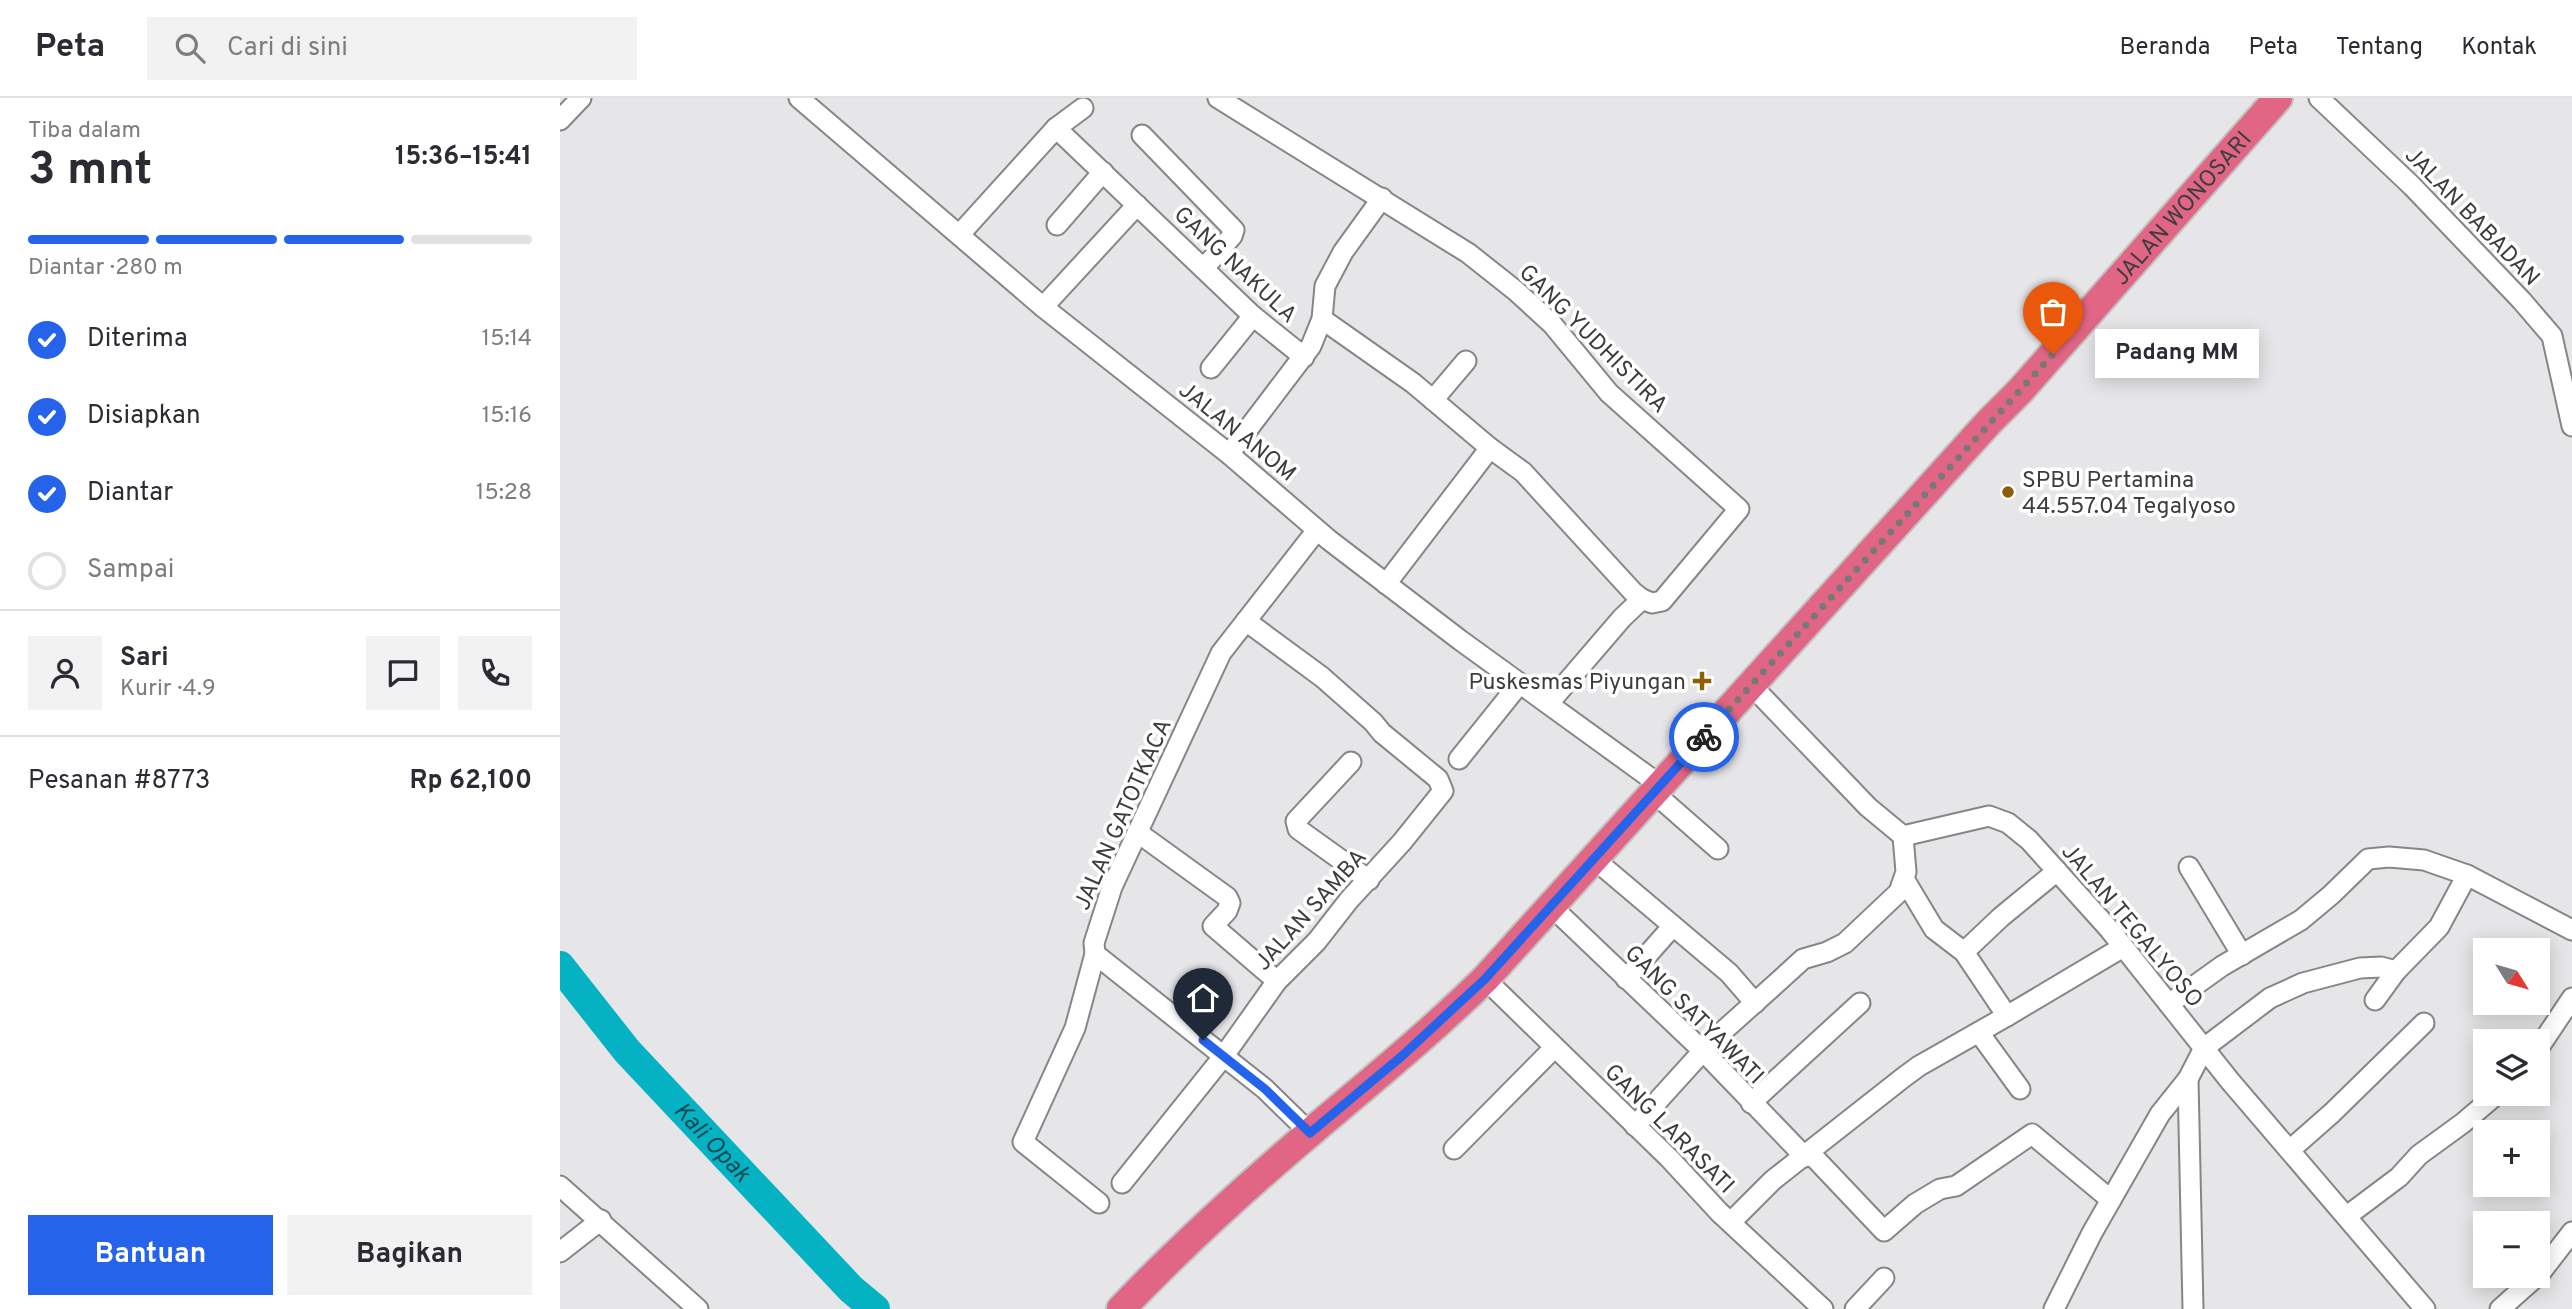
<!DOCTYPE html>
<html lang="id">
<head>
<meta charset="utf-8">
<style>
	body { margin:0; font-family:Overpass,sans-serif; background:#f2f2f3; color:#2b2b33; height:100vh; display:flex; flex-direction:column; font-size:26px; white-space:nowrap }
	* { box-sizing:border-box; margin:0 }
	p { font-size:23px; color:#7c7c81 }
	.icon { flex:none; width:38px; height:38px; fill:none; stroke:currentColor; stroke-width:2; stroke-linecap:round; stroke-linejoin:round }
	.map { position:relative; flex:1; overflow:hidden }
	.drawer { display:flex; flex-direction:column; background:#fff; width:560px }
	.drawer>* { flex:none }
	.needle { width:46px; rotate:127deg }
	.controls { position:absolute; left:1913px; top:840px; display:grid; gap:14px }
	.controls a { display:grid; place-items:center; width:77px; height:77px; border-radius:0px; background:#fff; box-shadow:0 4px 18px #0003; font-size:35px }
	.pin { position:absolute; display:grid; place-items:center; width:60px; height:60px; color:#fff; margin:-72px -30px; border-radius:50% 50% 50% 0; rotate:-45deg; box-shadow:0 0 7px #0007 }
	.pin .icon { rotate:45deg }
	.courier { position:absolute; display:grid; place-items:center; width:70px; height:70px; margin:-35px; border:5px solid #2563eb; border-radius:50%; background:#fff; color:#222; box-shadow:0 2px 9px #0007 }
	.bubble { position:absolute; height:49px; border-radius:0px; background:#fff; box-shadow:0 4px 18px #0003; font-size:23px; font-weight:700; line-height:49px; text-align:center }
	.headline em { font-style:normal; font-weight:700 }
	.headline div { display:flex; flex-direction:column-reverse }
	.headline { display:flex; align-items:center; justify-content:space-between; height:119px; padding:0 28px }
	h1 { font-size:46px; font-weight:700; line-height:52px }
	.bar { display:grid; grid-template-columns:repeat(4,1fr); gap:10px 7px; align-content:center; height:84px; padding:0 28px }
	.bar i { height:9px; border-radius:5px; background:#e1e1e2 }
	.bar .selected { background:#2563eb }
	.bar p { grid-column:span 4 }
	.line { display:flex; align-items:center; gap:18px; padding:0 28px; border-top:2px solid #e1e1e2 }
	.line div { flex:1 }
	.round { display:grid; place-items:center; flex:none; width:74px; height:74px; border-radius:0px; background:#f2f2f3 }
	ol { padding:0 28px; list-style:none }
	li { display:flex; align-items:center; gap:21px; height:77px }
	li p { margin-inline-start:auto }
	li .icon { padding:7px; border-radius:50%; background:#2563eb; color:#fff; stroke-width:4 }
	li:last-child { color:#7c7c81 }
	li i { width:38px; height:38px; border:4px solid #e1e1e2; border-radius:50% }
	.action { display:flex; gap:14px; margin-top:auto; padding:14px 28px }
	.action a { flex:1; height:80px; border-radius:0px; background:#2563eb; color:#fff; font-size:28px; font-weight:700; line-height:80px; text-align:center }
	.action a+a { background:#f2f2f3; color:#2b2b33 }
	header { display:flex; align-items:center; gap:42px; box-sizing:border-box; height:98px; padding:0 35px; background:#fff; border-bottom:2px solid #e1e1e2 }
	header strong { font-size:33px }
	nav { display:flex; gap:38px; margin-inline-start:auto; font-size:24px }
	.search { width:490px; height:63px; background:#f2f2f3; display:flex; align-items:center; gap:18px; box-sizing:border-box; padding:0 24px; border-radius:0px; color:#7c7c81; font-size:26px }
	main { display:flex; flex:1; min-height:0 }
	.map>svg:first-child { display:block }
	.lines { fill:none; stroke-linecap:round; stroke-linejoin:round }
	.river { stroke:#04b2c3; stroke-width:30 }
	.minor-casing { stroke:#868687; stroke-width:23 }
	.highway-casing { stroke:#c1c1c1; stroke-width:32 }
	.minor { stroke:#fff; stroke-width:19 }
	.highway { stroke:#e16584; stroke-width:28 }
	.done { stroke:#787879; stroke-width:7; stroke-dasharray:0 12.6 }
	.route { stroke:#2563eb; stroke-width:9 }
	.poi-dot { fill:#8d6006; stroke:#fff; stroke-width:2.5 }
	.labels { text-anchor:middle; stroke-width:7; stroke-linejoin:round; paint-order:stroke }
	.street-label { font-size:23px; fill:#3c3d3d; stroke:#fff }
	.poi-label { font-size:23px; fill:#3c3d3d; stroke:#fff; text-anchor:start }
	.water-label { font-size:24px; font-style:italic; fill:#0b4950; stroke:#fff }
</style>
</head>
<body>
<header>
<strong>Peta</strong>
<div class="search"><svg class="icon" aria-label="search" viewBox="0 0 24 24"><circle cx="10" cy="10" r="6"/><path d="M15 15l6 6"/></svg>Cari di sini</div>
<nav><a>Beranda</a><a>Peta</a><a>Tentang</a><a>Kontak</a></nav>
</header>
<main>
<section class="drawer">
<div class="headline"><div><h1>3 mnt</h1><p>Tiba dalam</p></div><em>15:36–15:41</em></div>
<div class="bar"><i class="selected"></i><i class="selected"></i><i class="selected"></i><i></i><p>Diantar · 280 m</p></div>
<ol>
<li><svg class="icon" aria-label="check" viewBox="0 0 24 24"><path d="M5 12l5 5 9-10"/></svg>Diterima<p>15:14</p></li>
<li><svg class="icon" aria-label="check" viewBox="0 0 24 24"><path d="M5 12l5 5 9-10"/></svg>Disiapkan<p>15:16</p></li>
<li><svg class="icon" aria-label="check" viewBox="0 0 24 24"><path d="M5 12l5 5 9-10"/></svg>Diantar<p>15:28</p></li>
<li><i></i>Sampai</li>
</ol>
<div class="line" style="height:126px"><a class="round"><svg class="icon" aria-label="person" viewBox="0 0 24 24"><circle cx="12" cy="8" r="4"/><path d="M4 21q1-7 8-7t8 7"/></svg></a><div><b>Sari</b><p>Kurir · 4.9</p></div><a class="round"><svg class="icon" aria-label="chat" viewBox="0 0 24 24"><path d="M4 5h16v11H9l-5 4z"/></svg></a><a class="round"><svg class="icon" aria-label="phone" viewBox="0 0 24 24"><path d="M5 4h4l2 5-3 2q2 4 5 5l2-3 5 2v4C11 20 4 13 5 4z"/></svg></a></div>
<div class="line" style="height:91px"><div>Pesanan #8773</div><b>Rp 62,100</b></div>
<div class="action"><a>Bantuan</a><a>Bagikan</a></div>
</section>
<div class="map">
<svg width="2012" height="1211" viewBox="0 0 2012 1211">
	<rect width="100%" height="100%" fill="#e6e6e8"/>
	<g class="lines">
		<path class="river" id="s1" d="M0,868L67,953L291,1191L315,1211"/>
		<g class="minor-casing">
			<g id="minor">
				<polyline points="239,0 483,209 669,356 769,442 900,542 1100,687"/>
				<polyline points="658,0 908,155 956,193 992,226 1049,295 1179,411 1102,503 1092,505 1082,501 1062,520 989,605"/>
				<polyline points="1759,0 1852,88 1962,203 1992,238 2012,328"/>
				<polyline points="0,22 21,0"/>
				<polyline points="496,30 523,10"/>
				<polyline points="582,37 674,132 672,138 644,170"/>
				<polyline points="497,127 543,74"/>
				<polyline points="400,136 496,30 693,218 744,259"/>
				<polyline points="483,209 577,107"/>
				<polyline points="762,221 853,285 930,350 963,374 1073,494 1082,501"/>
				<polyline points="651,270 693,218"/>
				<polyline points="873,302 906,263"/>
				<polyline points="669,356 751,248 762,221 765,188 783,154 822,100"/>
				<polyline points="826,486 930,350"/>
				<polyline points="1191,587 1308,709 1343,738 1429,718 1448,725 1469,742 1550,832 1670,983 1865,1211"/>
				<polyline points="899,661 960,585"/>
				<polyline points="791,664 736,723 738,731 809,782"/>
				<polyline points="1093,694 1158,751"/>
				<polyline points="577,734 667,799 670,805 667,813 653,828 717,883"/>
				<polyline points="1034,761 1169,875 1195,905"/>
				<polyline points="1629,769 1682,857"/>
				<polyline points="1907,777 2012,832"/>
				<polyline points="1344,781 1374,831 1404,854 1447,918 1563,849"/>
				<polyline points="991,808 1144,954 1245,1059"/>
				<polyline points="1404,854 1441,819 1497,773"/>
				<polyline points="535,856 705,991 750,1035"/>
				<polyline points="925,881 1109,1060 1159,1114 1263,1211"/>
				<polyline points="1066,881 1113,828"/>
				<polyline points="1609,906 1662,868 1741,822 1771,797 1808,761 1829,759 1864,762 1907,777 1879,829 1836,873 1815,902"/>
				<polyline points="1420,936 1460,991"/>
				<polyline points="1978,951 2012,900"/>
				<polyline points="1628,981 1633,1211"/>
				<polyline points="1191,1005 1300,905"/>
				<polyline points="1075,1028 1152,943 1220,882 1243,861 1267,854 1285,845 1339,794 1346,774 1343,738"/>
				<polyline points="894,1051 994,950"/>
				<polyline points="1731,1051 1772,1015 1864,925"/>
				<polyline points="1250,1055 1324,1133 1355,1106 1380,1091 1396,1088 1472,1036 1551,1102"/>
				<polyline points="562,1085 663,959 717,883 757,843 789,802 842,744 883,693 878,681 822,635 813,624 762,579 686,523"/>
				<polyline points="0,1088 138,1211"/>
				<polyline points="539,1105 463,1044 515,930 535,856 534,845 552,789 661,555 757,432"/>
				<polyline points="1787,1118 1839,1079 1859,1057 1903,1025 1937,996"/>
				<polyline points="1171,1124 1213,1082 1344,979 1359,968 1447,918"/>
				<polyline points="0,1154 41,1122"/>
				<polyline points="1978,1178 2012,1134"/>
				<polyline points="1295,1211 1324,1180"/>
				<polyline points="1494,1211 1532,1135 1600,1016 1628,981 1644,950 1710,900 1743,885 1800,870 1821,869 1836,873"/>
				<polyline points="1940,1211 1977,1178"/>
			</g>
		</g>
		<g class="highway-casing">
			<g id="highway">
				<path id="s2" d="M561,1211C621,1148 686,1089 752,1033C811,983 870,935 925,881L1429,324L1460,293L1718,0"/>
			</g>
		</g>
		<use href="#minor" class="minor"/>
		<use href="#highway" class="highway"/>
	</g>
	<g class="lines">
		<polyline class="done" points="1144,639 1493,256"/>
		<polyline class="route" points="643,942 705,991 750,1035 842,958 925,881 1144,639"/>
	</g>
	<g class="poi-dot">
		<circle cx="1448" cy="394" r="7"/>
		<path d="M1138.5 572.5h7v7h7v7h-7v7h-7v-7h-7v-7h7z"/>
	</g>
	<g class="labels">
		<g class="street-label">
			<text dy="8" stroke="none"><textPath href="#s2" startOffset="1531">JALAN WONOSARI</textPath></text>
			<text transform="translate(1913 118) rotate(46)" y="8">JALAN BABADAN</text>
			<text transform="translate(676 166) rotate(43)" y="8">GANG NAKULA</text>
			<text transform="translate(1034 240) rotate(45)" y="8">GANG YUDHISTIRA</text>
			<text transform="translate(678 333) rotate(39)" y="8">JALAN ANOM</text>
			<text transform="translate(562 716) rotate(-66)" y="8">JALAN GATOTKACA</text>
			<text transform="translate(750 811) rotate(-48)" y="8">JALAN SAMBA</text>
			<text transform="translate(1573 827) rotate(50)" y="8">JALAN TEGALYOSO</text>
			<text transform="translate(1135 916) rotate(45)" y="8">GANG SATYAWATI</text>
			<text transform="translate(1110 1030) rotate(45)" y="8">GANG LARASATI</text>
		</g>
		<g class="poi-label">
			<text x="1462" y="389">SPBU Pertamina<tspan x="1462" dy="26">44.557.04 Tegalyoso</tspan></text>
			<text x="1126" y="591" text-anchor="end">Puskesmas Piyungan</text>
		</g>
		<g class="water-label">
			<text dy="8" stroke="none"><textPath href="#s1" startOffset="233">Kali Opak</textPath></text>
		</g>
	</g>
</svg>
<div class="controls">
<a><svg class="needle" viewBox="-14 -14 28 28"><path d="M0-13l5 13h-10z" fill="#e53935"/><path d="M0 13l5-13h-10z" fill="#7c7c81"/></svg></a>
<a><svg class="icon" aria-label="layers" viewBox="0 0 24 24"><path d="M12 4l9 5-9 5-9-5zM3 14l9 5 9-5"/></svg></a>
<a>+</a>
<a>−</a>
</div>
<div class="pin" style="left:1493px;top:256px;background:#ea580c"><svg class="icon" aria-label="bag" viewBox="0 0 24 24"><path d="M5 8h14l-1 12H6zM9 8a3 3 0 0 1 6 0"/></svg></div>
<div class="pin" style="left:643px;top:942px;background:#1f2937"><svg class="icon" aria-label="home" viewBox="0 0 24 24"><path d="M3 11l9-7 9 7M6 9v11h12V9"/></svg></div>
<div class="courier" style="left:1144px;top:639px"><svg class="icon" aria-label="bike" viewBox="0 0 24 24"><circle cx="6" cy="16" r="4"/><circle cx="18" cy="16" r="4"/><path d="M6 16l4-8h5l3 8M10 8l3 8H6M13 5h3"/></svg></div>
<div class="bubble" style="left:1535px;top:231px;width:164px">Padang MM</div>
</div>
</main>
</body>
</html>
